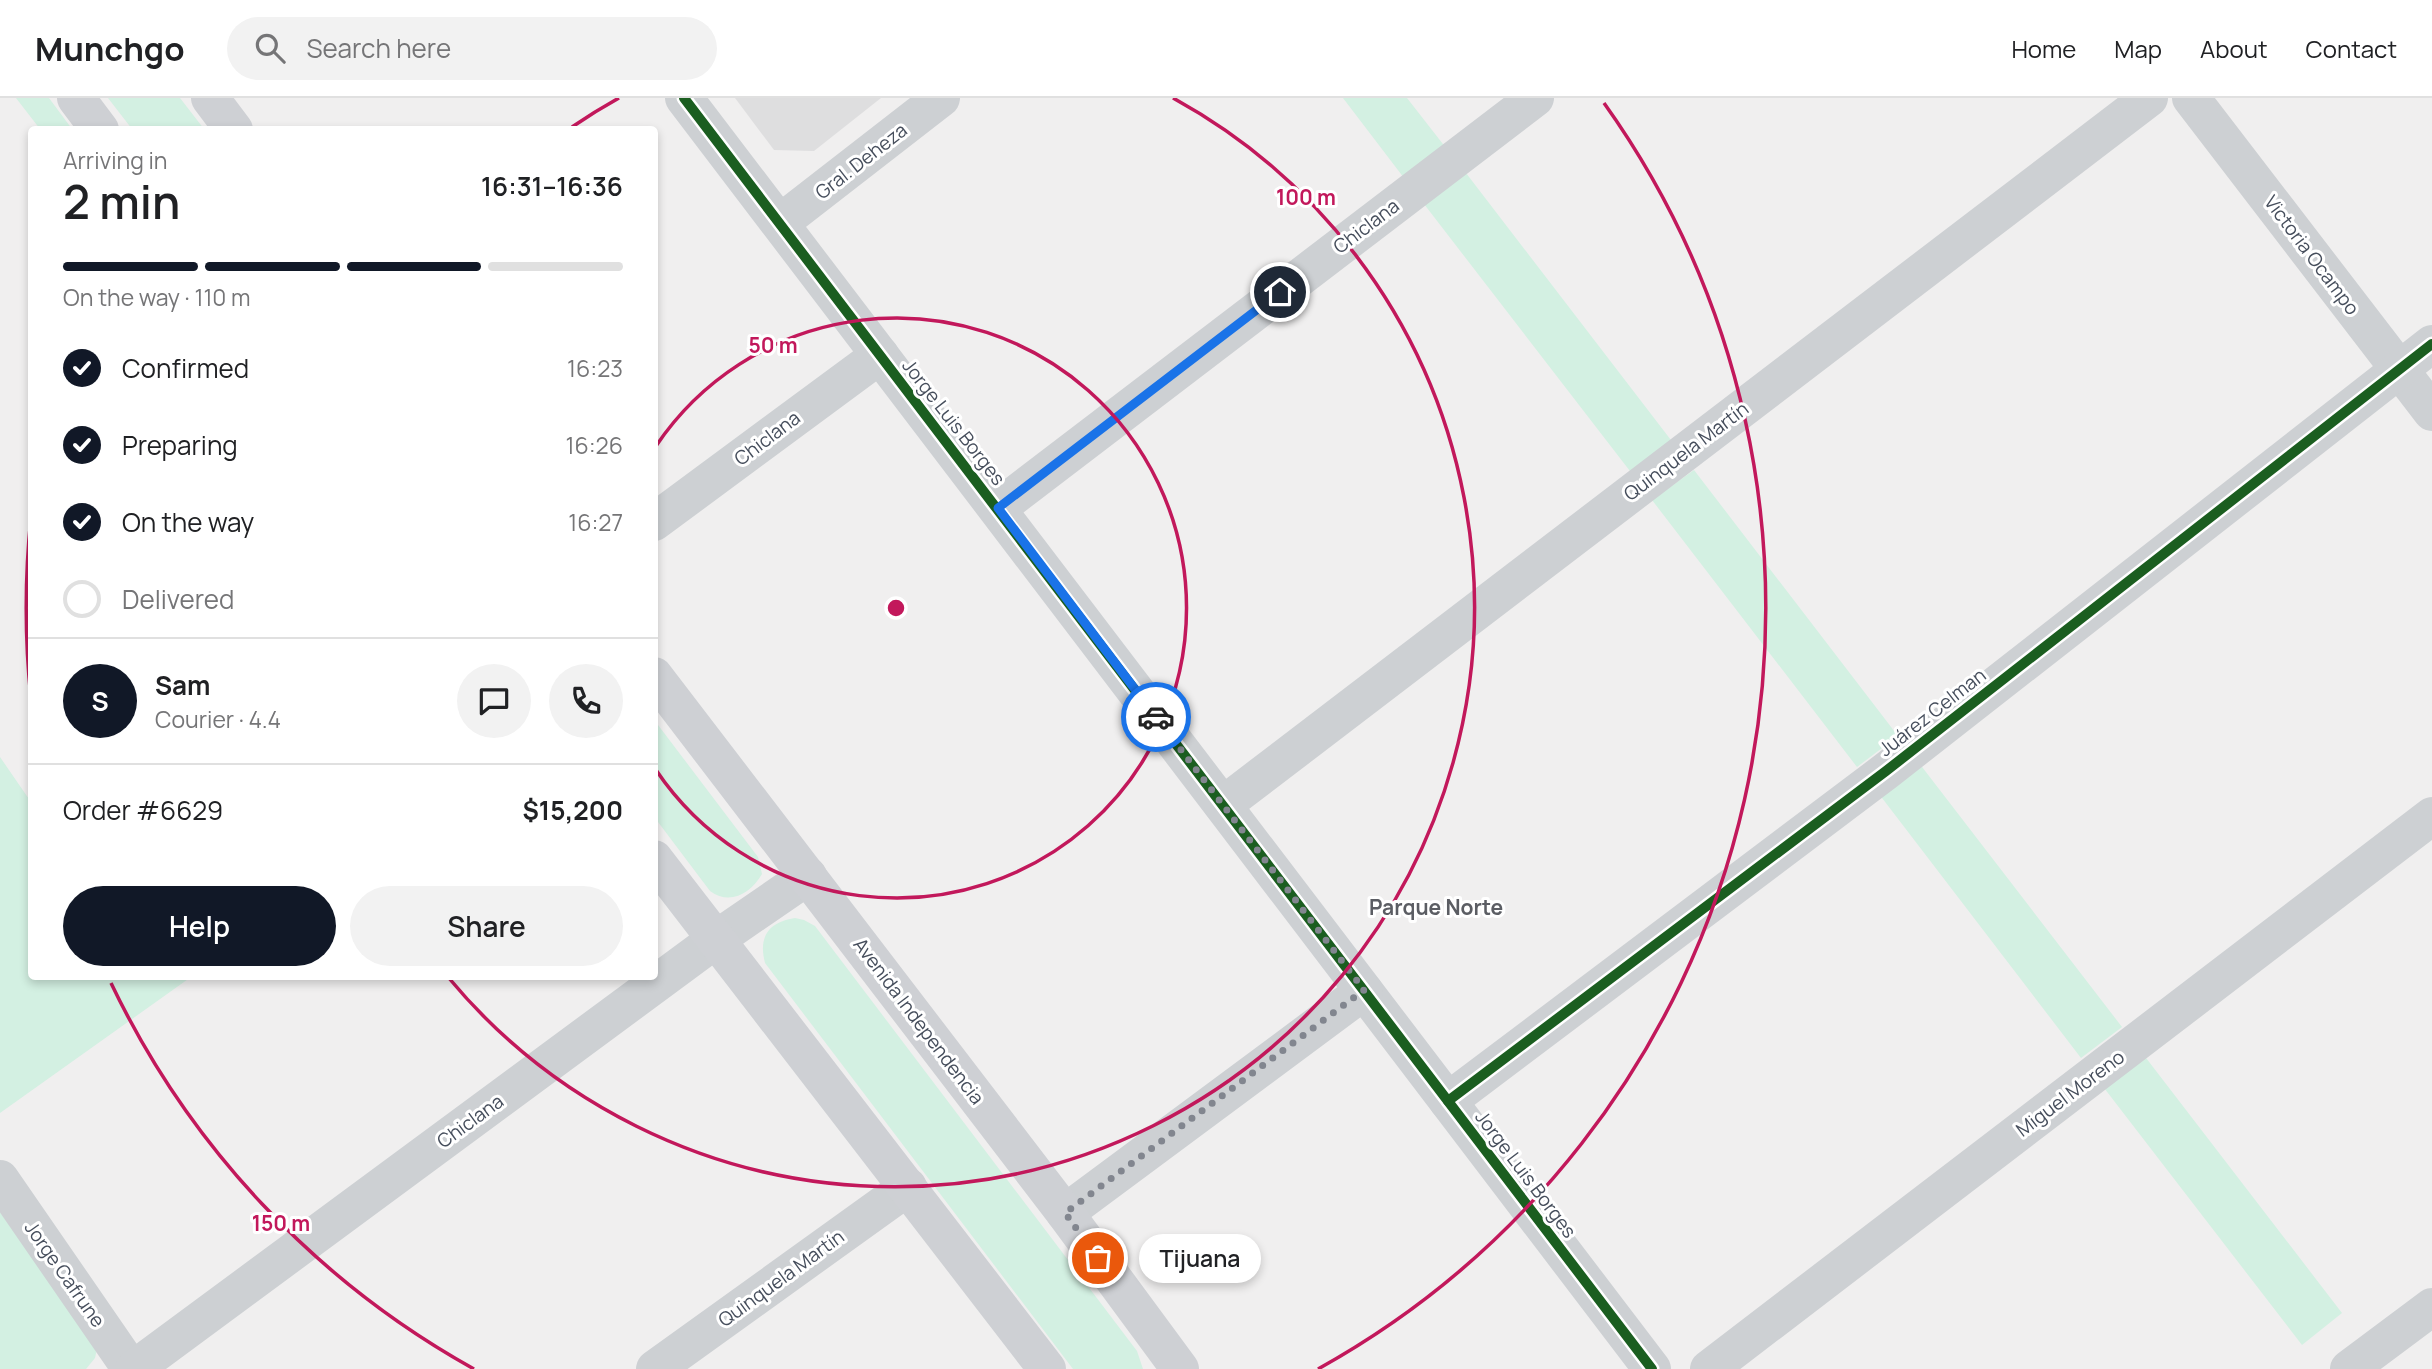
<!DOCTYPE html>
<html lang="en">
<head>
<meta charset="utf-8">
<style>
	body { margin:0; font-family:Manrope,sans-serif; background:#f2f2f2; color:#202124; height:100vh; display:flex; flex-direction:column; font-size:26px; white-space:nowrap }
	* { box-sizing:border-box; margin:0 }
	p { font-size:23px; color:#757577 }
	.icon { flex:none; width:38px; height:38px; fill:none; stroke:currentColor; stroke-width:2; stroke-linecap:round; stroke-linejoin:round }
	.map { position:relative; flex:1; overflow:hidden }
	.sheet { position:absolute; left:28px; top:28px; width:630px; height:854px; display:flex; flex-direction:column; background:#fff; border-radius:7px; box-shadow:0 4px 10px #0003 }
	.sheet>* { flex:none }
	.pin { position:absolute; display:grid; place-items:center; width:60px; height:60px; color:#fff; margin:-30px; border:4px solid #fff; border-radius:50%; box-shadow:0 2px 7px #0007 }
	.courier { position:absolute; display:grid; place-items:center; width:70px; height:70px; margin:-35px; border:5px solid #1a73e8; border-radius:50%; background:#fff; color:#222; box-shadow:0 2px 9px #0007 }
	.bubble { position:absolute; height:49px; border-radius:24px; background:#fff; box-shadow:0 4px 10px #0003; font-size:23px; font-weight:600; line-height:49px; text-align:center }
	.overview em { font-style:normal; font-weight:600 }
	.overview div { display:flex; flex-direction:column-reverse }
	.overview { display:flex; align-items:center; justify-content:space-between; height:119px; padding:0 35px }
	h1 { font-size:46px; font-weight:600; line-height:52px }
	.bar { display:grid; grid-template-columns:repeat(4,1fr); gap:10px 7px; align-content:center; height:84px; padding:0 35px }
	.bar i { height:9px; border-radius:5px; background:#e0e0e0 }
	.bar .on { background:#111827 }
	.bar p { grid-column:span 4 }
	.line { display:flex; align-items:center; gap:18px; padding:0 35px; border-top:2px solid #e0e0e0 }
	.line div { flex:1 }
	.round { display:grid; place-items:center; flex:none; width:74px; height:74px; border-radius:37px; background:#f2f2f2 }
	ol { padding:0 35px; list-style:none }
	li { display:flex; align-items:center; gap:21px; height:77px }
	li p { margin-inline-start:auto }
	li .icon { padding:7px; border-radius:50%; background:#111827; color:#fff; stroke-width:4 }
	li:last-child { color:#757577 }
	li i { width:38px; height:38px; border:4px solid #e0e0e0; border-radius:50% }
	.primary-button { display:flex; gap:14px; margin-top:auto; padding:14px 35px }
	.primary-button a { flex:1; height:80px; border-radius:42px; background:#111827; color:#fff; font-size:28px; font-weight:600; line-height:80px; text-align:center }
	.primary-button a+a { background:#f2f2f2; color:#202124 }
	header { display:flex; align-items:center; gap:42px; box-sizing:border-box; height:98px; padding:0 35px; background:#fff; border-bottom:2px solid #e0e0e0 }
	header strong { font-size:33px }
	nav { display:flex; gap:38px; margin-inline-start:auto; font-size:24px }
	.search { width:490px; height:63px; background:#f2f2f2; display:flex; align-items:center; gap:18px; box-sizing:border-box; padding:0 24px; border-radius:38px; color:#757577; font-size:26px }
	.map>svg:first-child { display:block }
	.education { fill:#dededf }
	.green { fill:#d3f0e2 }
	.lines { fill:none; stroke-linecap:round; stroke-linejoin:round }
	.minor { stroke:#cdd0d3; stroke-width:38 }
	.secondary { stroke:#ced0d4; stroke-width:38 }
	.cycleway-casing { stroke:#fff; stroke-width:15 }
	.cycleway { stroke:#1b5e20; stroke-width:10 }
	.done { stroke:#82868f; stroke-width:7; stroke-dasharray:0 12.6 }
	.route { stroke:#1a73e8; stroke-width:9 }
	.ring { fill:none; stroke:#c2185b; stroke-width:3.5 }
	.labels { text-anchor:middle; stroke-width:6; stroke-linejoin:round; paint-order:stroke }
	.street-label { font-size:19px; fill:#464e5c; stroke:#fff }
	.neighbourhood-label { font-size:21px; font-weight:bold; fill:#5b5d63; stroke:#fff }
	.centre { fill:#c2185b; stroke:#fff; stroke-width:3.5 }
	.ring-label { font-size:21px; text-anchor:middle; font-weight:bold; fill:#c2185b; stroke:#fff; stroke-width:6; stroke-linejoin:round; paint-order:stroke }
</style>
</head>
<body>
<header>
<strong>Munchgo</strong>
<div class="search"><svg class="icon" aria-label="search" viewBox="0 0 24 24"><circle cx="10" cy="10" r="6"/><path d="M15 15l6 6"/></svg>Search here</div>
<nav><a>Home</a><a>Map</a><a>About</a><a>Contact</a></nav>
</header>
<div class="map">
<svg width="2432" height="1271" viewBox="0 0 2432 1271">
	<rect width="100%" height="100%" fill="#f0efef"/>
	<polygon class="education" points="735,0 881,0 814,53 774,52"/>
	<g class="green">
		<polygon points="16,0 49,0 72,31 40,31"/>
		<polygon points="108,0 180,0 204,31 132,31"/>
		<polygon points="1343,0 1407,0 1446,50 1404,80"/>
		<polygon points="1466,75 1674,346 1633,377 1424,106"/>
		<polygon points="1694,372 1898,638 1857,669 1652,402"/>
		<path d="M655,623L758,759L762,776C751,795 730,808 710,793L655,720Z"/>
		<polygon points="0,659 31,704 32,878 191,879 0,1015"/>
		<polygon points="1919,665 2122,929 2081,960 1879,696"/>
		<path d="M795,820L804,822L815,828L1137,1253L1143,1271H1073L765,865C758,838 769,824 795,820Z"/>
		<polygon points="2143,956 2342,1215 2302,1247 2101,986"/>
		<polygon points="0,1114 97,1251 95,1260 86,1271 0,1271"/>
	</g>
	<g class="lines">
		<g class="minor">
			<polyline points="684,0 1652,1271"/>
			<polyline points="2191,0 2432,314"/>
			<polyline points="780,125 941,0"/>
			<polyline points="998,410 1535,0"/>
			<polyline points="654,424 880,257"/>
			<polyline points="1223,707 2149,0"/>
			<polyline points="1448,1003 1886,673 2432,246"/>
			<polyline points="0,1081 131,1271"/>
			<polyline points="1065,1115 1364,893"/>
			<polyline points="134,1271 715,842 808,778"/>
			<polyline points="655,1271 908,1089"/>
			<polyline points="1709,1271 2432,718"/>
			<polyline points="2349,1271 2432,1209"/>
		</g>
		<g class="secondary">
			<polyline points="76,0 100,32"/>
			<polyline points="210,0 234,32"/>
			<polyline points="654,578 1065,1115 1180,1271"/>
			<polyline points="654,761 1047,1271"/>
		</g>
		<g class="cycleway-casing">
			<g id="cycleway">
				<polyline points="684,0 1652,1271"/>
				<polyline points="1448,1003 1886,673 2432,246"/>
			</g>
		</g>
		<use href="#cycleway" class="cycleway"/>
	</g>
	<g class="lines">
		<polyline class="done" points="1098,1160 1065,1115 1364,892 1156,619"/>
		<polyline class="route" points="1156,619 998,410 1280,194"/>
	</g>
	<g class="ring">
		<path d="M656 348A290 290 0 1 1 656 672"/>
		<path d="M572 29A580 580 0 0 1 619 0M1173 0A580 580 0 1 1 448 879"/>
		<path d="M474 1271A870 870 0 0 1 111 885M31 601A870 870 0 0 1 31 419M1604 5A870 870 0 0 1 1318 1271"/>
	</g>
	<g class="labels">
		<g class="street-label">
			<text transform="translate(861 63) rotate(-38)" y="7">Gral. Deheza</text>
			<text transform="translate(1366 128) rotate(-37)" y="7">Chiclana</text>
			<text transform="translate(2312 157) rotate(53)" y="7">Victoria Ocampo</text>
			<text transform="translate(954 324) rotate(52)" y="7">Jorge Luis Borges</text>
			<text transform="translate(767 340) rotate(-37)" y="7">Chiclana</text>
			<text transform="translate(1686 353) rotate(-37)" y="7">Quinquela Martín</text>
			<text transform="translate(1932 614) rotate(-38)" y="7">Juárez Celman</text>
			<text transform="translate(919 923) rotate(53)" y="7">Avenida Independencia</text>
			<text transform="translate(2070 995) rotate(-37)" y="7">Miguel Moreno</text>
			<text transform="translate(470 1023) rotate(-36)" y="7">Chiclana</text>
			<text transform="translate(1526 1076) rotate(53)" y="7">Jorge Luis Borges</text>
			<text transform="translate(65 1176) rotate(55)" y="7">Jorge Cafrune</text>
			<text transform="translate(781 1180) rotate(-36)" y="7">Quinquela Martín</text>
		</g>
		<g class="neighbourhood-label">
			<text x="1436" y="817">Parque Norte</text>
		</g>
	</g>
	<circle cx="896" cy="510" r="10" class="centre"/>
	<g class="ring-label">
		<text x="1306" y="107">100 m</text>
		<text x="773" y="255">50 m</text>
		<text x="281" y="1133">150 m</text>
	</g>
</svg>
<div class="pin" style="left:1098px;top:1160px;background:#ea580c"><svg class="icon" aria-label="bag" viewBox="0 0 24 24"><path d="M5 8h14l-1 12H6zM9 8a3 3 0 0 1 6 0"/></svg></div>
<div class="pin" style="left:1280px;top:194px;background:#1f2937"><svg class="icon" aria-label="home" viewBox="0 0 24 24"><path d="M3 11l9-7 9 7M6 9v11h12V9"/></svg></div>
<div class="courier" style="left:1156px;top:619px"><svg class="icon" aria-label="car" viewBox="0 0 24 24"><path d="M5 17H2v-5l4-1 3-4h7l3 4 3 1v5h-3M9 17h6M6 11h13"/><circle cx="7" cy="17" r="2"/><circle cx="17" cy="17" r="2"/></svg></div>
<div class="bubble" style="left:1139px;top:1136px;width:122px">Tijuana</div>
<section class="sheet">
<div class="overview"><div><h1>2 min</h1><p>Arriving in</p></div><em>16:31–16:36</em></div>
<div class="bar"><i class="on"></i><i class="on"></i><i class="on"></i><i></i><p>On the way · 110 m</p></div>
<ol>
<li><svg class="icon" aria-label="check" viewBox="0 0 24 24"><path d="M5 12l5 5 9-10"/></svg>Confirmed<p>16:23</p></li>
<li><svg class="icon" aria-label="check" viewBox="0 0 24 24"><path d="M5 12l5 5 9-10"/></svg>Preparing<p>16:26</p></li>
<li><svg class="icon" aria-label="check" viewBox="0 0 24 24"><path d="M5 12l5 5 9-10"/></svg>On the way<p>16:27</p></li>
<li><i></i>Delivered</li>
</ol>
<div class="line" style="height:126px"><b class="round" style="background:#111827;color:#fff">S</b><div><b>Sam</b><p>Courier · 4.4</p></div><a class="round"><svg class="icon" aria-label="chat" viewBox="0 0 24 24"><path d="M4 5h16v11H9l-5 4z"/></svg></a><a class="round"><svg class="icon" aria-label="phone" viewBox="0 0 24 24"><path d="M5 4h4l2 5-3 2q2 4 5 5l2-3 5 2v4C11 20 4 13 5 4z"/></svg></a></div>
<div class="line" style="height:91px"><div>Order #6629</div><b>$15,200</b></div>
<div class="primary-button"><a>Help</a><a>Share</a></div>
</section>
</div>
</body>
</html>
